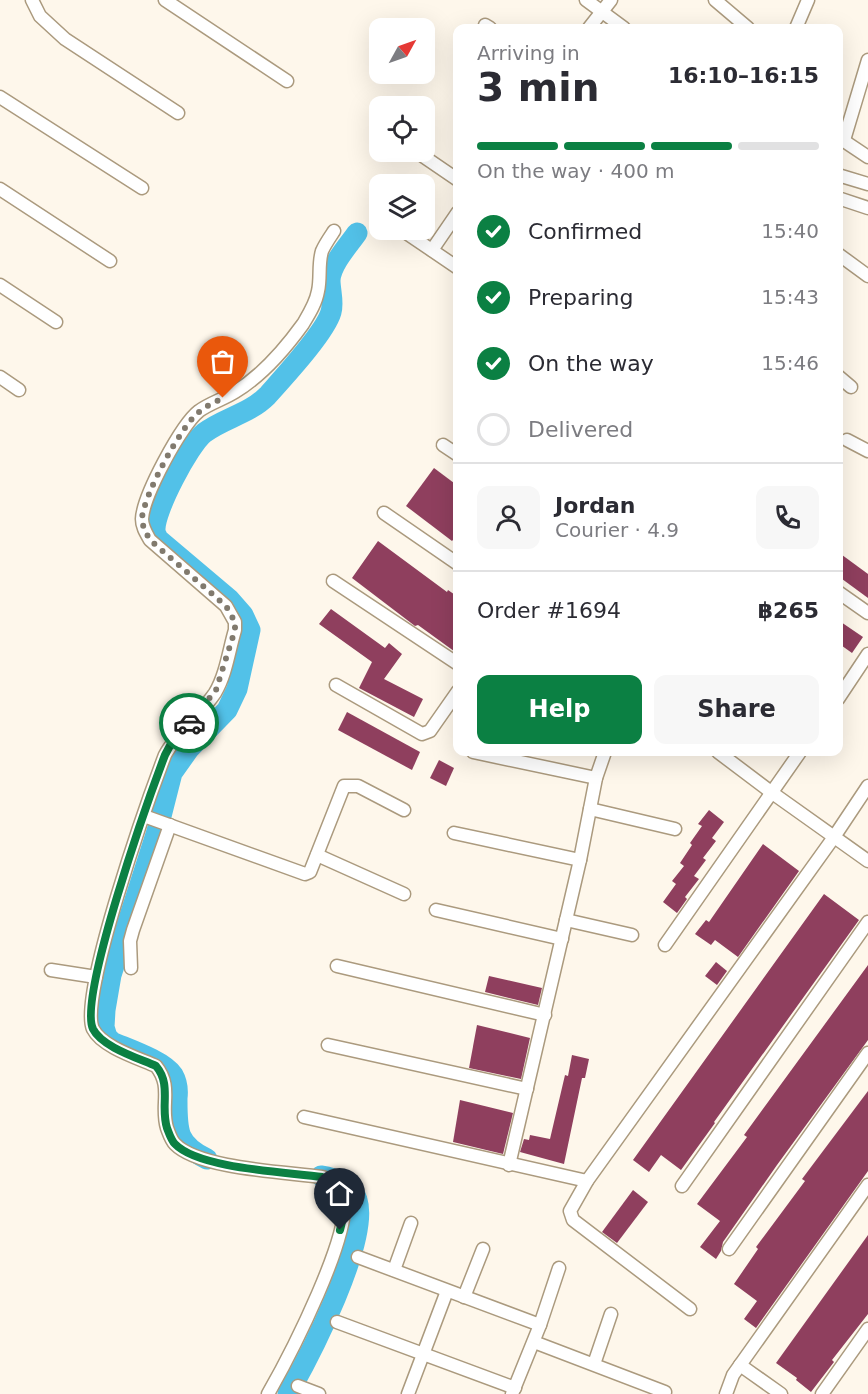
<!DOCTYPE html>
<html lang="en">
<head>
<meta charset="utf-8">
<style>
	body { margin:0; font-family:"DejaVu Sans",sans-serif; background:#f7f7f7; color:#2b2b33; height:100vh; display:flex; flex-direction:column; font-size:22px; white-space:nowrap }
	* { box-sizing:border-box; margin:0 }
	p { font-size:20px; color:#7c7c81 }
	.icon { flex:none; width:33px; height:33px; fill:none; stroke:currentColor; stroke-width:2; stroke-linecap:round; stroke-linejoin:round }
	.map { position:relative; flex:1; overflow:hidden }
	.side { position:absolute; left:453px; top:24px; width:390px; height:732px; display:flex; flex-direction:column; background:#fff; border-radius:12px; box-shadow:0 6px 24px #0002 }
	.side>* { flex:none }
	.needle { width:39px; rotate:50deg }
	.tools { position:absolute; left:369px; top:18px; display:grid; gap:12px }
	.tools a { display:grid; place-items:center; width:66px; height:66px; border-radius:12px; background:#fff; box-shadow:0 6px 24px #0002; font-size:30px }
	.pin { position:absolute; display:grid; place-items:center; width:51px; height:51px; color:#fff; margin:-62px -26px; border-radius:50% 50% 50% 0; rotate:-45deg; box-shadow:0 0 6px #0007 }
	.pin .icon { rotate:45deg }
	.courier { position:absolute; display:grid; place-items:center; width:60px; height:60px; margin:-30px; border:4px solid #0b8043; border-radius:50%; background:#fff; color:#222; box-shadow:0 2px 8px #0007 }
	.headline em { font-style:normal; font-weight:700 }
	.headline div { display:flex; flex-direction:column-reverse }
	.headline { display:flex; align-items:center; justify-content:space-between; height:102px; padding:0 24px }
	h1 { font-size:39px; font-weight:700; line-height:45px }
	.bar { display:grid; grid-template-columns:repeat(4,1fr); gap:9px 6px; align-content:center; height:72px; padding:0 24px }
	.bar i { height:8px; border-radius:4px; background:#e1e1e2 }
	.bar .current { background:#0b8043 }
	.bar p { grid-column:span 4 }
	.line { display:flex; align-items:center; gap:15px; padding:0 24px; border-top:2px solid #e1e1e2 }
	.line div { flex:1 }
	.round { display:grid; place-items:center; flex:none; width:63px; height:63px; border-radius:12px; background:#f7f7f7 }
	ol { padding:0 24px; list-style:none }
	li { display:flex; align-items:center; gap:18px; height:66px }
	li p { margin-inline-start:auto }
	li .icon { padding:6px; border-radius:50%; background:#0b8043; color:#fff; stroke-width:4 }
	li:last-child { color:#7c7c81 }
	li i { width:33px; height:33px; border:3px solid #e1e1e2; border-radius:50% }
	.action { display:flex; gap:12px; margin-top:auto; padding:12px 24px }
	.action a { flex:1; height:69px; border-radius:12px; background:#0b8043; color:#fff; font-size:24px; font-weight:700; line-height:69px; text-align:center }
	.action a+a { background:#f7f7f7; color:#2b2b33 }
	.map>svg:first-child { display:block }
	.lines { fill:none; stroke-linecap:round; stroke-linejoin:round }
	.river { stroke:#52c1e8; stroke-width:21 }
	.building { fill:#8f3f5e }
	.minor-casing { stroke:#ab9a7e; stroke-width:15 }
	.minor { stroke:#fff; stroke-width:12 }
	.done { stroke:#817a6e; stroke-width:6; stroke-dasharray:0 10.8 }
	.route { stroke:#0b8043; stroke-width:8 }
</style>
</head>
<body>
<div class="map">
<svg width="868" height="1394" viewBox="0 0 868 1394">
	<rect width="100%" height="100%" fill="#fef7eb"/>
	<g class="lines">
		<g class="river">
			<path d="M207,1159C176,1144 177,1130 177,1098C178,1090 177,1082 173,1075C164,1061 128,1049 112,1042L107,1037L104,1027L105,1010L111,975L158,828L172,773L189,749L227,710L237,689L250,630L243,615L229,599L158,539C157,536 155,534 155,530C154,511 189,445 204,433C224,418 249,414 267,396C282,379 325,333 331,312C334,302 330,291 330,280C331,264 348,246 357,233"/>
			<path d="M288,1394C309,1357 370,1240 357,1200C353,1186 335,1178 321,1176"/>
		</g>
	</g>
	<g class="building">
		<polygon points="434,468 458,486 458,534 452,541 406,506"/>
		<polygon points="378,541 447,592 448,590 458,597 458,654 418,625 415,626 352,578"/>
		<polygon points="838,552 868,574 868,598 838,576"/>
		<polygon points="331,609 385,648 389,643 402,654 384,679 423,699 414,717 359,688 372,662 319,624"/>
		<polygon points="838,620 863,637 852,653 838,643"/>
		<polygon points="347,712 420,752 412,770 338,730"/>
		<polygon points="439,760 454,768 446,786 430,778"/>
		<polygon points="709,810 724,822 712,838 716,841 703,858 706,860 694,876 699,879 685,897 687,899 677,913 663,902 676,884 672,881 684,866 680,863 692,845 690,843 702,826 698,824"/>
		<polygon points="763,844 799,871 738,957 715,940 711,945 695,934 706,920 709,922"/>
		<polygon points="824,894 859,920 714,1122 715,1123 681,1170 661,1155 649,1172 633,1160"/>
		<polygon points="716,962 727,971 717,985 705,976"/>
		<polygon points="868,965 868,1040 777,1165 723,1242 721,1251 716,1259 700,1247 720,1221 697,1204 747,1137 744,1135"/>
		<polygon points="489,976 542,988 538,1005 485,992"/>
		<polygon points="477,1025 530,1038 521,1079 469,1068"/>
		<polygon points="572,1055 589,1059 585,1078 582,1078 564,1164 520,1152 524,1139 529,1140 530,1135 550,1139 565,1075 568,1076"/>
		<polygon points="868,1091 868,1171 756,1328 744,1319 757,1301 734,1284 758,1249 756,1247 805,1181 802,1179"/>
		<polygon points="460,1100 513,1113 503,1154 453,1142"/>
		<polygon points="633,1190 648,1202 617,1243 602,1232"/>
		<polygon points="868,1235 868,1314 832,1360 834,1362 811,1392 796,1380 797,1378 776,1363"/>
	</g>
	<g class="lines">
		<g class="minor-casing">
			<g id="minor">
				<polyline points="32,0 40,16 65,39 178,113"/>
				<polyline points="165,0 287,81"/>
				<polyline points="586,0 624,28"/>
				<polyline points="715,0 748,28"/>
				<polyline points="485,25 490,28"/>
				<polyline points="589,28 611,0"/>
				<polyline points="796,28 808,0"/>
				<polyline points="0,97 142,188"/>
				<polyline points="838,137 868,157"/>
				<polyline points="844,140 868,60"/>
				<polyline points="417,152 458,180"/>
				<polyline points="838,175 868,184"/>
				<polyline points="0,189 110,261"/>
				<polyline points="838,198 868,208"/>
				<polyline points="377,212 380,214"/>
				<polyline points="402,230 458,268"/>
				<polyline points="432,250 458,212"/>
				<polyline points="838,254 868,276"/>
				<polyline points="0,285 56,322"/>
				<polyline points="838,376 851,387"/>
				<polyline points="0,377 19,390"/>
				<polyline points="847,440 868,451"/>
				<polyline points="443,445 458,455"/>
				<polyline points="384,513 458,564"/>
				<polyline points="333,581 458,664"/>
				<polyline points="838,592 868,613"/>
				<polyline points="336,685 422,734 430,731 458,691"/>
				<polyline points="838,699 868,654"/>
				<polyline points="473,752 596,778"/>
				<polyline points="718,752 771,792 868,861"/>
				<polyline points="590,809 675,829"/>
				<polyline points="144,816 305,874 310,872 344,786 358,786 404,810"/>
				<polyline points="454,833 580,860"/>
				<polyline points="317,855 404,894"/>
				<polyline points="436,910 562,939"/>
				<polyline points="566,920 632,935"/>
				<polyline points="665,945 800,752"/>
				<polyline points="337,966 545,1015"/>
				<polyline points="131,968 130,941 133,930 170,825"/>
				<polyline points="51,970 96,977"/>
				<polyline points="328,1045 527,1089"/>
				<polyline points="304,1117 587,1181"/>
				<polyline points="509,1165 580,860 596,778 605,752"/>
				<polyline points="682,1186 868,922"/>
				<polyline points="729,1249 868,1053"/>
				<polyline points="358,1257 540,1325"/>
				<polyline points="394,1270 411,1223"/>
				<polyline points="464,1297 483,1249"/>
				<polyline points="690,1309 573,1220 570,1211 587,1181 834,837 868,786"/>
				<polyline points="337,1322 515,1388"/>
				<polyline points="534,1342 665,1392"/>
				<polyline points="594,1364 611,1314"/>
				<polyline points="740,1365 781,1394"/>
				<polyline points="298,1386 319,1394"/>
				<path d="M268,1394C288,1359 356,1229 343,1193C340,1183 332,1180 322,1177C287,1172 199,1169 175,1144C171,1140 169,1133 167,1128C160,1105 173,1087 156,1066C138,1058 102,1047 93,1029C78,997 149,797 165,755C178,731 200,715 215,693C226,675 229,650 235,630V622L226,606L150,540C146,533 142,527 142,519C143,496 181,425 199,411C210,403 224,399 235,392C261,376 285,349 303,324C309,314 316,303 318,291C321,278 318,264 322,251C325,244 330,237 334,231"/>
				<polyline points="408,1394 447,1291"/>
				<polyline points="512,1394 540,1325 559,1268"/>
				<polyline points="726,1394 733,1375 868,1185"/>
				<polyline points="822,1394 868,1329"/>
			</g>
		</g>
		<use href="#minor" class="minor"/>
	</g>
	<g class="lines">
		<path class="done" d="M189,723L216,690L235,630V622L226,606L150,540C146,533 142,526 142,518C144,495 181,426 199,412C206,406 215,402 223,398"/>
		<path class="route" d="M189,723L172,742L165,755C149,797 78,997 93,1029C102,1047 138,1058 156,1066C172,1085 160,1106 167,1128C169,1133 171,1140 175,1144C199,1169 288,1172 322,1177C351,1187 346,1206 340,1230"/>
	</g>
</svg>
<div class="tools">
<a><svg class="needle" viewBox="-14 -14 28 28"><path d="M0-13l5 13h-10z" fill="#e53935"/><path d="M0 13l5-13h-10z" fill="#7c7c81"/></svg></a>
<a><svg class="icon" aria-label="locate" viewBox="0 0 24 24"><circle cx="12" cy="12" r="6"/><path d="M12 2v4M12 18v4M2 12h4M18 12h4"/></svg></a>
<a><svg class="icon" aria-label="layers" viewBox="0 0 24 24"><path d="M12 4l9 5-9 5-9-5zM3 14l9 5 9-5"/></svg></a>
</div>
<div class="pin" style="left:223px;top:398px;background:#ea580c"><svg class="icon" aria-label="bag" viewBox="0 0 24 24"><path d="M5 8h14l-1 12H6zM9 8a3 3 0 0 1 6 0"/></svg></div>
<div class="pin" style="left:340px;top:1230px;background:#1f2937"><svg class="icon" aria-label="home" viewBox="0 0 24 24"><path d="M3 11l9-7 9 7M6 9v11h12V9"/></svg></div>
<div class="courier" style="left:189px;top:723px"><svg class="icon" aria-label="car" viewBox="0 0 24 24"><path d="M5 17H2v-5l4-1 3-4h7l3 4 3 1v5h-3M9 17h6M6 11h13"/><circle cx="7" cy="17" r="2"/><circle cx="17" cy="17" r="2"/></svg></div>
<section class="side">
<div class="headline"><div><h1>3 min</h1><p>Arriving in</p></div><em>16:10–16:15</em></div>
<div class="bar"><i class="current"></i><i class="current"></i><i class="current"></i><i></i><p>On the way · 400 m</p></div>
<ol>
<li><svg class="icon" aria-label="check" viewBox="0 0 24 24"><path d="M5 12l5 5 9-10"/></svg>Confirmed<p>15:40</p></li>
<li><svg class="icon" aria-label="check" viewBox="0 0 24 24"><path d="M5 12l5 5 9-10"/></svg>Preparing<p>15:43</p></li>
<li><svg class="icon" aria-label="check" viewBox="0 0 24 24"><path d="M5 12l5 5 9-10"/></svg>On the way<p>15:46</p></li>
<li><i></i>Delivered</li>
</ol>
<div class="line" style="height:108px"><a class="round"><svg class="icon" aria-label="person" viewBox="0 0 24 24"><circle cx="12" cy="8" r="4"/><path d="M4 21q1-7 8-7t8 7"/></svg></a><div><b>Jordan</b><p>Courier · 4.9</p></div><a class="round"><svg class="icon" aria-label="phone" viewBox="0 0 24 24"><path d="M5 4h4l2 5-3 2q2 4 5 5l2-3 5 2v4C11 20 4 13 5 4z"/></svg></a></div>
<div class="line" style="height:78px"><div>Order #1694</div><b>฿265</b></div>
<div class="action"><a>Help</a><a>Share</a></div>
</section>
</div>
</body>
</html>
